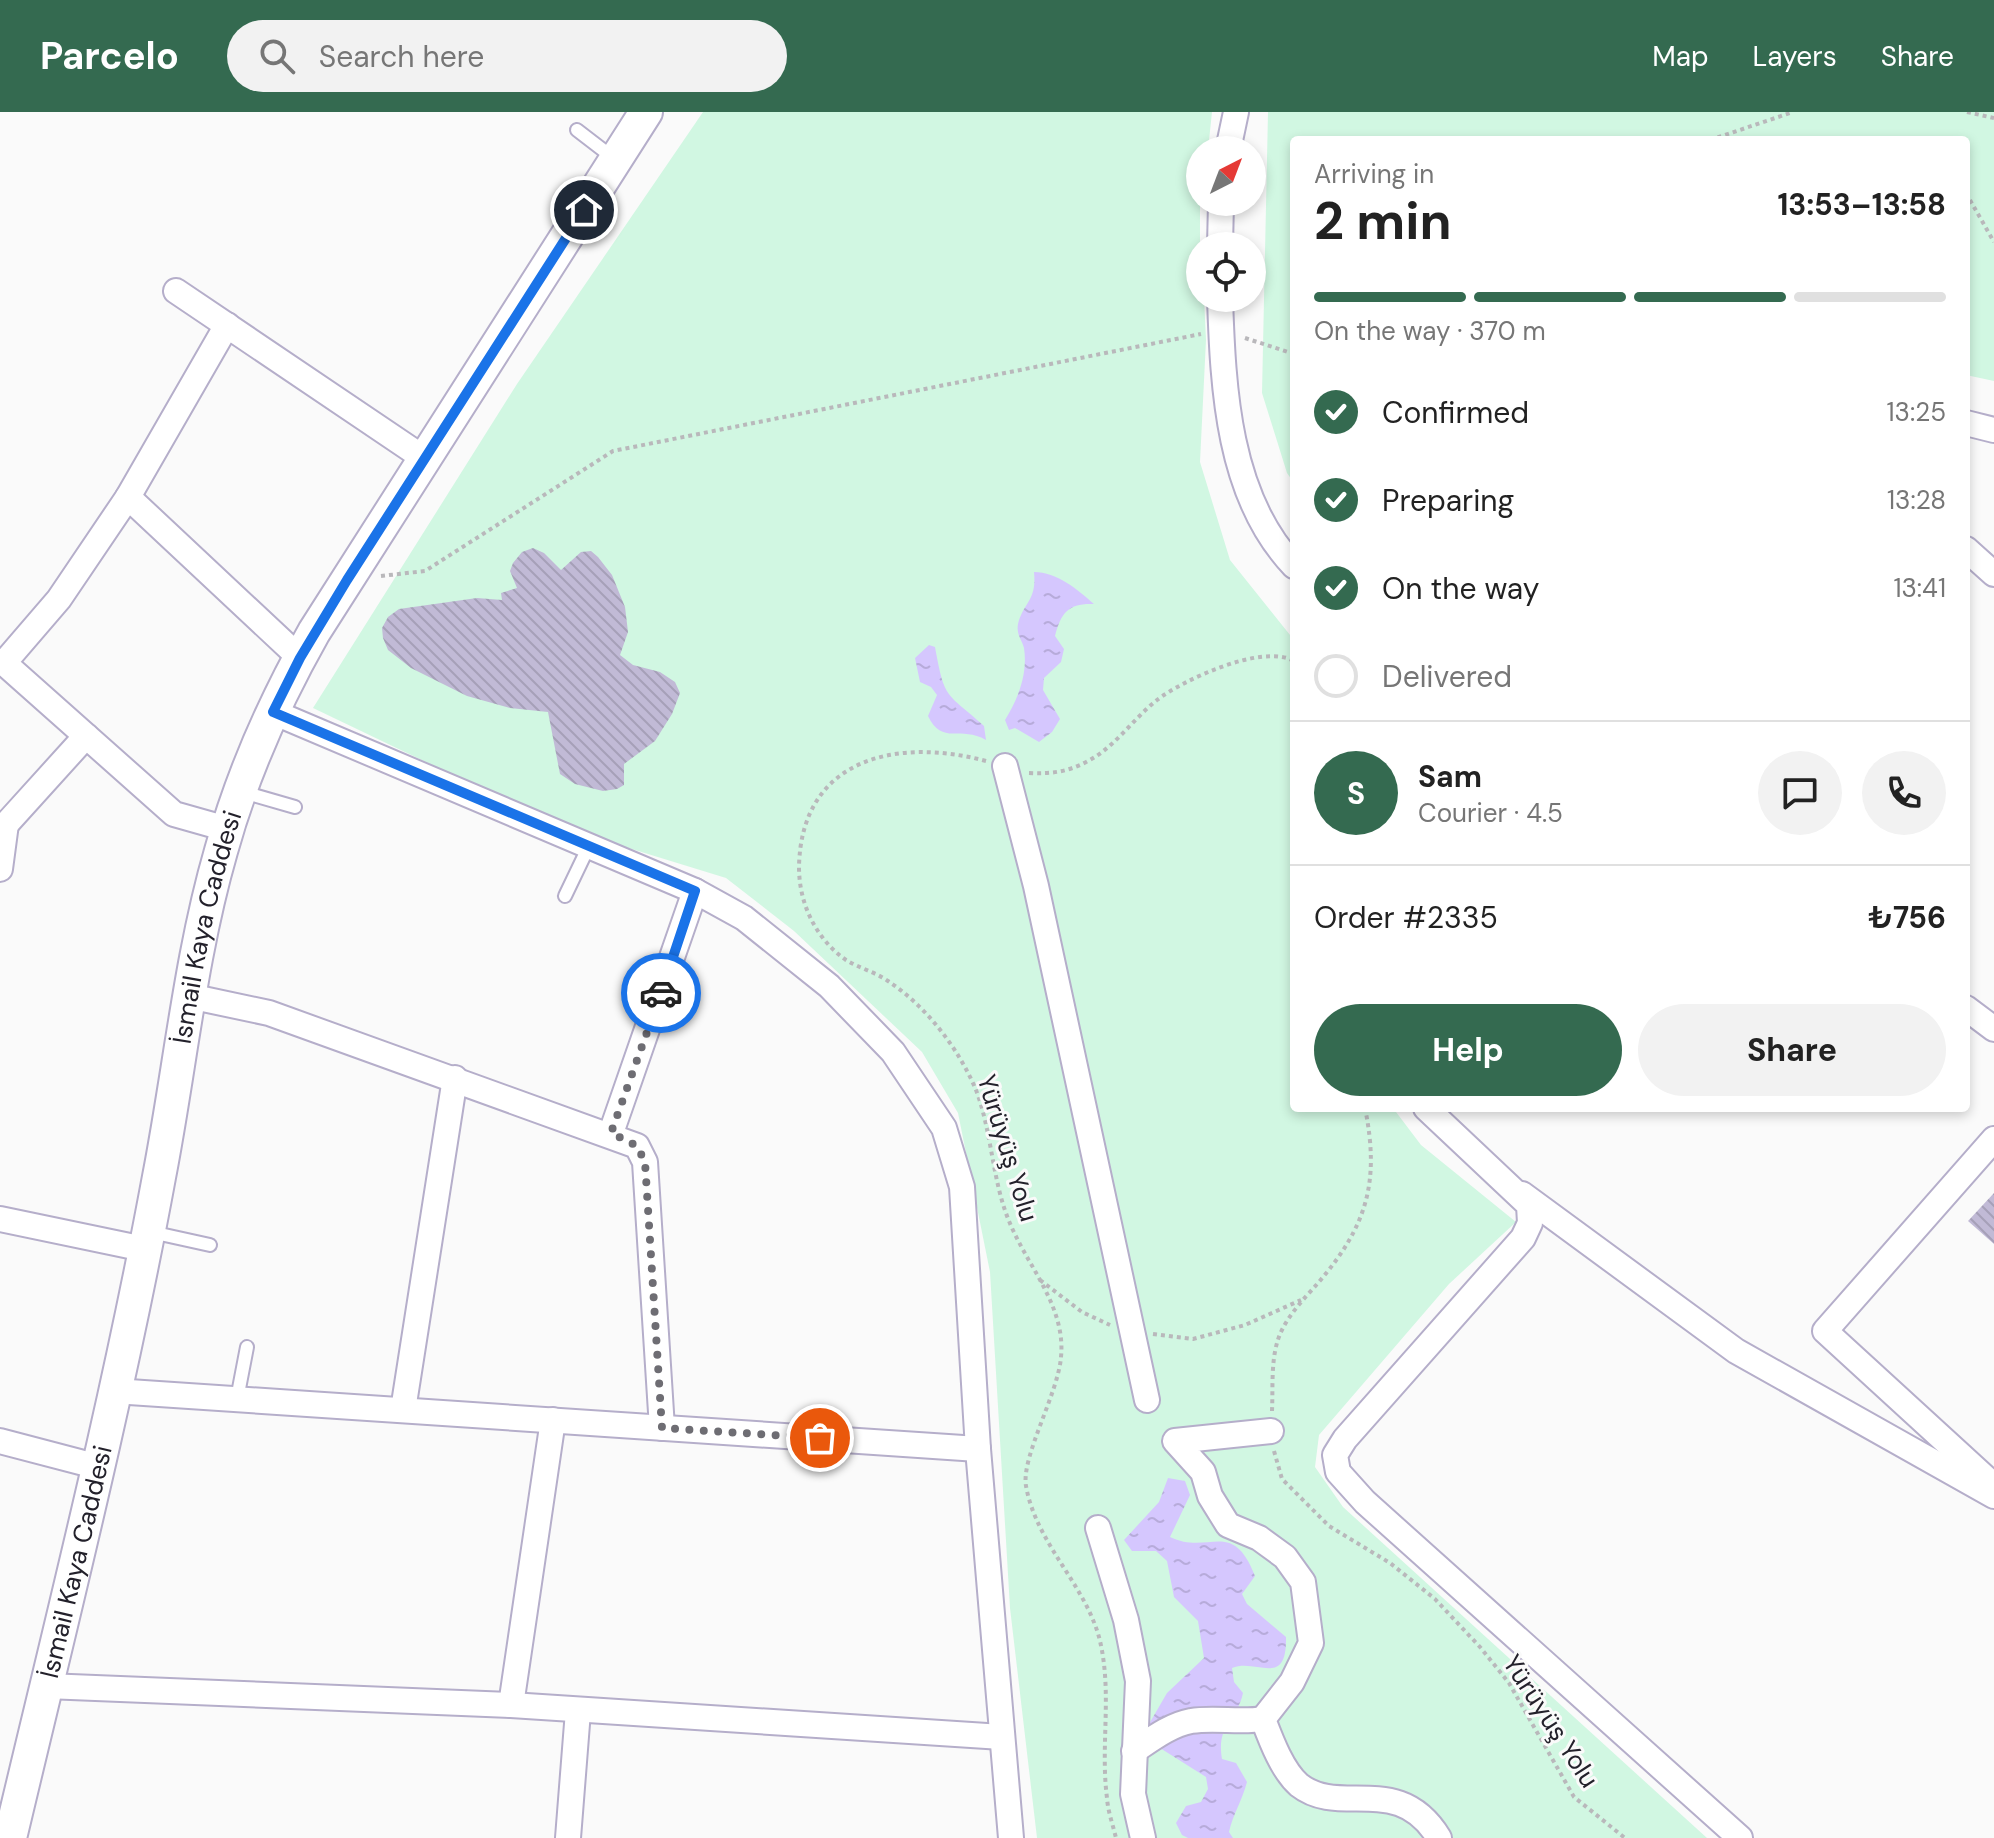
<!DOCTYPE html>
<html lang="en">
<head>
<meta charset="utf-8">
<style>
	body { margin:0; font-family:"DM Sans",sans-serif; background:#f2f2f2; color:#222; height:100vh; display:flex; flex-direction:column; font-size:30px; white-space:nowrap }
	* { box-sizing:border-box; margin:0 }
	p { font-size:26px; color:#767676 }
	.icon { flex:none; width:44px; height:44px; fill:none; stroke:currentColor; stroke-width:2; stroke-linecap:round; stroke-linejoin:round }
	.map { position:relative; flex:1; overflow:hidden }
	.panel { position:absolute; left:1290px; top:24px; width:680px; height:976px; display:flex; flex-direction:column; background:#fff; border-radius:8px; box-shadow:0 4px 12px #0003 }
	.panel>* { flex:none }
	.needle { width:52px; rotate:42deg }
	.fabs { position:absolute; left:1186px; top:24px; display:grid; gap:16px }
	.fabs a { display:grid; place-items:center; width:80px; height:80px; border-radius:50%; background:#fff; box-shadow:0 4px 12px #0003; font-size:40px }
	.pin { position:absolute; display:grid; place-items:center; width:68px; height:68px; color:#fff; margin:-34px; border:4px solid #fff; border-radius:50%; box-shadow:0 2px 8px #0007 }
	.courier { position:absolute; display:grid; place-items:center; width:80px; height:80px; margin:-40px; border:6px solid #1a73e8; border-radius:50%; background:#fff; color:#222; box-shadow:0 2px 10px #0007 }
	.head em { font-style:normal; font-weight:700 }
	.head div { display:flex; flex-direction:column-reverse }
	.head { display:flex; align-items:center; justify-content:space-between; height:136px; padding:0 24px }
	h1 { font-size:52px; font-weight:700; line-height:60px }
	.bar { display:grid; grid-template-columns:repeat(4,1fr); gap:12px 8px; align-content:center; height:96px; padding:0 24px }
	.bar i { height:10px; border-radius:6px; background:#e0e0e0 }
	.bar .current { background:#346a50 }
	.bar p { grid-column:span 4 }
	.line { display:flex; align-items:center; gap:20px; padding:0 24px; border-top:2px solid #e0e0e0 }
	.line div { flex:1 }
	.round { display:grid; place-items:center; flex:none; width:84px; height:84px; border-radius:42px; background:#f2f2f2 }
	ol { padding:0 24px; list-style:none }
	li { display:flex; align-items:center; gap:24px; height:88px }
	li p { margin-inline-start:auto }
	li .icon { padding:8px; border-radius:50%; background:#346a50; color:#fff; stroke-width:4 }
	li:last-child { color:#767676 }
	li i { width:44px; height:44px; border:4px solid #e0e0e0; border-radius:50% }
	.button { display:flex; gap:16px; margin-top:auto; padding:16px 24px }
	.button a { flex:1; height:92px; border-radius:48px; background:#346a50; color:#fff; font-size:32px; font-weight:700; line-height:92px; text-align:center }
	.button a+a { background:#f2f2f2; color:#222 }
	header { display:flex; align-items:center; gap:48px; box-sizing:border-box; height:112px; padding:0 40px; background:#346a50; color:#fff }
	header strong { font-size:38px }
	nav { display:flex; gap:44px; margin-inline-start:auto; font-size:28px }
	.search { width:560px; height:72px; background:#f2f2f2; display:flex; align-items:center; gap:20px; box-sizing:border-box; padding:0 28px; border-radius:44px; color:#767676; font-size:30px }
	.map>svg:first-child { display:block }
	.park { fill:#d1f7e2 }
	.water { fill:url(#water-ripples) }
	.building { fill:url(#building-back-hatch) }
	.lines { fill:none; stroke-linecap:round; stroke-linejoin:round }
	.lane-casing { stroke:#b5aeca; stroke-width:16 }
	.street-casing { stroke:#b5aeca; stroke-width:28 }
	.secondary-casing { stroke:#b5aeca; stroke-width:36 }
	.path { stroke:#b9b8bb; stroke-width:4; stroke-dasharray:4 4; stroke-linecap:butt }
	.lane { stroke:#fff; stroke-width:12 }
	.street { stroke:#fff; stroke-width:24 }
	.secondary { stroke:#fff; stroke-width:32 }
	.done { stroke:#6e6d73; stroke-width:8; stroke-dasharray:0 14.4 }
	.route { stroke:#1a73e8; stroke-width:10 }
	.labels { text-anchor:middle; stroke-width:6; stroke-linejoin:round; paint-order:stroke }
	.street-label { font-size:26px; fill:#23212b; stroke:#fafafa }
</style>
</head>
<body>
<header>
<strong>Parcelo</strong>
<div class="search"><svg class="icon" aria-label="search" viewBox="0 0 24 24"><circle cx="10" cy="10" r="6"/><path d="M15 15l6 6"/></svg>Search here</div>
<nav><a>Map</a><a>Layers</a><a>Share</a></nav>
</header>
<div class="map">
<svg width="1994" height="1726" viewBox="0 0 1994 1726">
	<defs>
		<pattern id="water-ripples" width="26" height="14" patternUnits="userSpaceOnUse" patternTransform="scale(2)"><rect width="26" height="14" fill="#d5c7fe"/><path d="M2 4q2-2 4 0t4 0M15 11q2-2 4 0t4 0" fill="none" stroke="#b7abda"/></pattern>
		<pattern id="building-back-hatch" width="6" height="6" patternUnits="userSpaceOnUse" patternTransform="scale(2)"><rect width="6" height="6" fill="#c1bad6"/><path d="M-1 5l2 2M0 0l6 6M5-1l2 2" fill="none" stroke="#a6a0b8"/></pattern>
	</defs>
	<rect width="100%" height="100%" fill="#fafafa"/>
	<g class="park">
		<polygon points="703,0 1212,0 1208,38 1200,38 1200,186 1204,186 1206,228 1200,350 1230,448 1294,528 1294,996 1393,996 1421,1033 1516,1110 1449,1172 1319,1323 1315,1355 1343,1395 1707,1726 1037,1726 1010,1496 990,1160 958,1001 922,940 794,819 726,766 609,730 524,697 313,596 517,272"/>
		<polygon points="1268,0 1994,0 1994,269 1966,263 1966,28 1294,28 1294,371 1287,361 1262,281"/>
	</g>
	<g class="water">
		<path d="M1034,460C1057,460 1077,477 1094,492C1069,491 1061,500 1055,524L1064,537L1061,550L1044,566L1043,578L1060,607L1052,620L1039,630L1015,616L1009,618L1005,608C1018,587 1028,562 1024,536C1022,528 1016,522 1018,512C1023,491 1037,489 1034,460Z"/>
		<path d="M929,533L935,535C945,590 946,579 984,614L986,628C961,613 942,634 928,604L937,583L931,575L920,570L915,546Z"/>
		<path d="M1168,1366L1185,1369L1190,1383L1170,1425C1209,1444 1232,1405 1255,1464L1242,1482L1247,1492L1286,1525C1287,1577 1257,1546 1232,1556L1234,1570L1243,1581C1237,1609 1216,1613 1222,1647L1236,1651L1247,1670C1242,1689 1233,1702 1229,1720L1233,1726H1188L1182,1723L1176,1711L1186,1694L1201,1690L1208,1677L1206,1665L1160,1636L1149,1612L1167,1581L1204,1546L1198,1509L1174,1485L1167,1449L1156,1439H1132L1124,1428L1159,1390Z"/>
	</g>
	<g class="building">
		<polygon points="533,436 544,441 561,458 581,440 591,439 598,445 612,463 625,495 628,520 620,543 633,553 660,560 675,570 680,581 672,602 655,629 624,652 624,673 617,677 603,679 575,672 560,662 548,600 510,596 467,584 411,556 388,538 383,526 382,516 388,505 399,497 477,486 502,488 501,481 517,476 510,459 513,451 522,440"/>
		<polygon points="1994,1081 1994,1132 1968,1109"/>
	</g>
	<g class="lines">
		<g class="lane-casing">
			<g id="lane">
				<polyline points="577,18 616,48"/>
				<polyline points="243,680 295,695"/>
				<polyline points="565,784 588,736"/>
				<polyline points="151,1120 210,1133"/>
				<polyline points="237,1287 247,1235"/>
			</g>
		</g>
		<g class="street-casing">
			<g id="street">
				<polyline points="1228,38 1236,0"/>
				<polyline points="1220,134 1221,90"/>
				<polyline points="176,179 425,347"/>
				<path d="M1220,186C1223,277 1228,385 1294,454"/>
				<polyline points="227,213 128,385 59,487 4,551 174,702 227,717"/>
				<polyline points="1966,311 1994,318"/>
				<polyline points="128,385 300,546"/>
				<polyline points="1966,437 1994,462"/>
				<polyline points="273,600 695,779 744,806 829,874 893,940 944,1016 962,1075 978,1337 1011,1726"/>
				<polyline points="1005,654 1036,774 1147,1288"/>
				<polyline points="0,719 86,624"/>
				<polyline points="0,757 6,712"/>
				<polyline points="189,884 269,901 637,1034 645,1050 662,1316"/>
				<polyline points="1966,896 1994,917"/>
				<polyline points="1426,996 1529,1093 1530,1111 1523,1126 1345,1327 1335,1343 1338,1360 1365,1390 1740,1726"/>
				<polyline points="611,1021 695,779"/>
				<polyline points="1522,1082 1736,1239 1994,1384"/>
				<polyline points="0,1107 144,1137"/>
				<polyline points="114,1279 978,1337"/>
				<polyline points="403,1298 455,966"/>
				<path d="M1271,1319L1175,1329L1203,1360L1210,1384L1228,1413L1259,1426L1285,1445L1303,1470L1311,1531L1292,1570L1263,1607C1271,1628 1282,1658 1299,1673C1341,1706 1398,1659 1439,1726"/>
				<polyline points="0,1329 99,1355"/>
				<polyline points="1992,1372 1825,1219 1994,1027"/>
				<polyline points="1098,1416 1126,1508 1138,1569 1133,1682 1143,1726"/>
				<polyline points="46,1574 511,1593 1002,1625"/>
				<polyline points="511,1593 553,1308"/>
				<path d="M1134,1639C1152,1627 1170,1613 1191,1609C1215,1605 1239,1611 1263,1607"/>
				<polyline points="568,1726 578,1599"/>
			</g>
		</g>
		<g class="secondary-casing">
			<g id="secondary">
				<path id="s1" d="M10,1726C62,1507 118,1287 159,1065C180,957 190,846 221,739C242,663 275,589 314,520L646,0"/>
			</g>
		</g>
		<g class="path">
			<polyline points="1967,0 1994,6"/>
			<polyline points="1710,28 1793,0"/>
			<polyline points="1966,81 1994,130"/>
			<polyline points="1245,226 1294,242"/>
			<polyline points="381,464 425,459 613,339 1201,222"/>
			<path d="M986,649C897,625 801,646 799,755C799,792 816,827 846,848C859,856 875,860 888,869C926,894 959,937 976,978C992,1020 992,1068 1009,1109C1027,1154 1066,1194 1061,1245C1058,1282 1021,1345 1026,1374C1036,1431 1084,1471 1099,1525C1113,1579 1100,1632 1107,1686C1108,1700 1113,1713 1116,1726"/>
			<path d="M1029,661C1051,662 1068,660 1088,649C1115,635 1133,607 1157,588C1183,568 1262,531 1294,549"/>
			<polyline points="1040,1168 1082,1200 1110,1213"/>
			<polyline points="1153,1222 1193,1227 1245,1213 1301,1188"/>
			<path d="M1272,1299C1273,1277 1271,1252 1277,1231C1283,1208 1303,1188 1318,1171C1367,1114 1380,1070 1365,996"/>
			<polyline points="1274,1339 1282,1367 1329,1414 1390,1451 1435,1487 1480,1535 1509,1571 1574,1685 1625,1726"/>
		</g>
		<use href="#lane" class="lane"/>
		<use href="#street" class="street"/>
		<use href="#secondary" class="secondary"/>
	</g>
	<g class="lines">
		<polyline class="done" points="661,881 611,1021 637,1034 645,1050 662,1316 820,1326"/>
		<polyline class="route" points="584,98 347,468 300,546 273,600 695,779 661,881"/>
	</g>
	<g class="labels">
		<g class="street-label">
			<text dy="9" stroke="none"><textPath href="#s1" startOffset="932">İsmail Kaya Caddesi</textPath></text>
			<text transform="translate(1008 1036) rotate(73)" y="9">Yürüyüş Yolu</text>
			<text dy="9" stroke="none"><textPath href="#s1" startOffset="284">İsmail Kaya Caddesi</textPath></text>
			<text transform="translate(1551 1609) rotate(57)" y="9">Yürüyüş Yolu</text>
		</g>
	</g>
</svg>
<div class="fabs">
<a><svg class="needle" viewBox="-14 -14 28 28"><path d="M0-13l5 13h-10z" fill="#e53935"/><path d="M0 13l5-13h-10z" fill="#767676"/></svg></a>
<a><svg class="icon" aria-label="locate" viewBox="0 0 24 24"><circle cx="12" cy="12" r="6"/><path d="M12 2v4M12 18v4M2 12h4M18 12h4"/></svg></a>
</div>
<div class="pin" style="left:820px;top:1326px;background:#ea580c"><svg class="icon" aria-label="bag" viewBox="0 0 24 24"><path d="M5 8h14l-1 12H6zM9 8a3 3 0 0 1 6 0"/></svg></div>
<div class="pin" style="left:584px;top:98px;background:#1f2937"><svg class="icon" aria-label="home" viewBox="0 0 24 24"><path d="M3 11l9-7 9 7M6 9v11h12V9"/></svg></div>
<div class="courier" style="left:661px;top:881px"><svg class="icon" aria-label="car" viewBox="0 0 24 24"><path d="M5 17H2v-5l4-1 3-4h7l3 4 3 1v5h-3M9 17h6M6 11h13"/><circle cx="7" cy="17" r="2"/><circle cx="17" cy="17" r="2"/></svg></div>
<section class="panel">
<div class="head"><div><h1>2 min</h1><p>Arriving in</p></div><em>13:53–13:58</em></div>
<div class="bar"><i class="current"></i><i class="current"></i><i class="current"></i><i></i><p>On the way · 370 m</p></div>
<ol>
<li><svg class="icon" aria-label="check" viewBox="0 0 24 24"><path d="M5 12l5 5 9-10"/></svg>Confirmed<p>13:25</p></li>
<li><svg class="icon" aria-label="check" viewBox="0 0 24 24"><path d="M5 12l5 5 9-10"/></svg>Preparing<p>13:28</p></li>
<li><svg class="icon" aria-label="check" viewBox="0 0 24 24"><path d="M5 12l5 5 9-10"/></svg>On the way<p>13:41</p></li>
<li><i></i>Delivered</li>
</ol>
<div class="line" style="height:144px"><b class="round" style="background:#346a50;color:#fff">S</b><div><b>Sam</b><p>Courier · 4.5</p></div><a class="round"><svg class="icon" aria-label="chat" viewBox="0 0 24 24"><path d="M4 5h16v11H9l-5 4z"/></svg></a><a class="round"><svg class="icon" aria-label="phone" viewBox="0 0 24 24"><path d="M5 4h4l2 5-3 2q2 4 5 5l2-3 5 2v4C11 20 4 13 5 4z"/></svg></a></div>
<div class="line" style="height:104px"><div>Order #2335</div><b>₺756</b></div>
<div class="button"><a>Help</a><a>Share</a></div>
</section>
</div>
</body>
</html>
